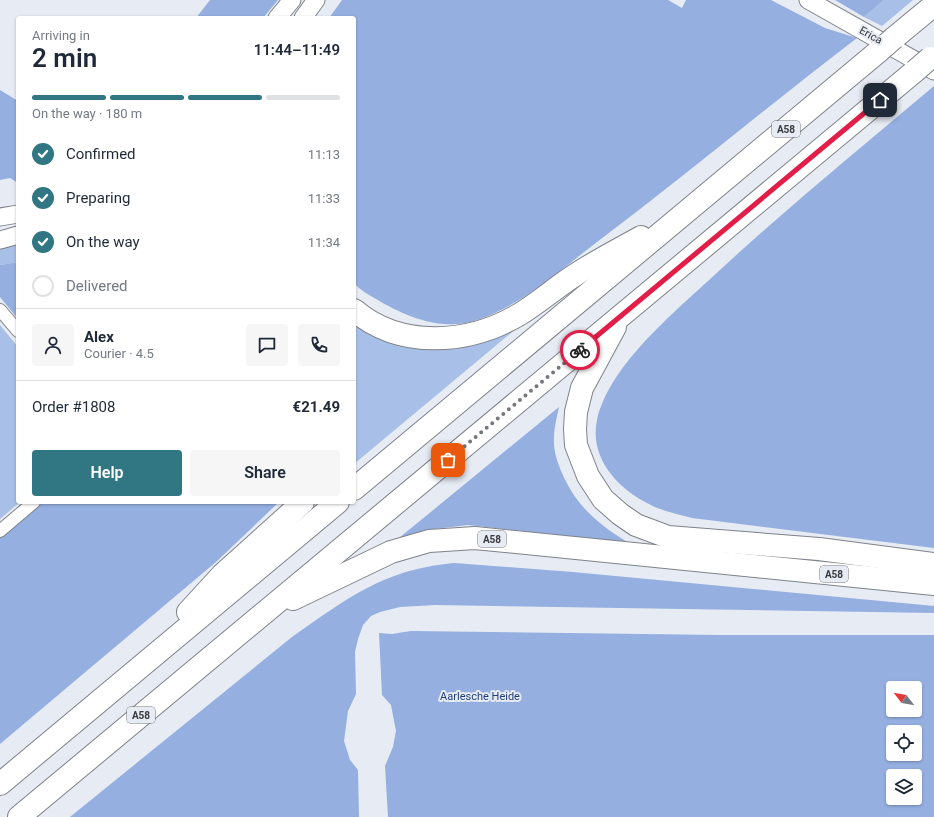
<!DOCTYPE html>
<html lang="en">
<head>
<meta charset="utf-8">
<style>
	body { margin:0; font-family:Roboto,sans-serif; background:#f6f6f7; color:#1f2937; height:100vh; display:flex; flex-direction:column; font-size:15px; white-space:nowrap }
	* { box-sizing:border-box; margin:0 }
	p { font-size:13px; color:#747a83 }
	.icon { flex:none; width:22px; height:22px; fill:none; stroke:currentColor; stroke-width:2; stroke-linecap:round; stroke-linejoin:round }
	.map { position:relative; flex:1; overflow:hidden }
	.sheet { position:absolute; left:16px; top:16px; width:340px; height:488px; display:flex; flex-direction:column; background:#fff; border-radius:4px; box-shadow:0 1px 3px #0004 }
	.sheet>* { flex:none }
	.needle { width:26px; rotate:301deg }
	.controls { position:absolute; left:886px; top:681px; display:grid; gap:8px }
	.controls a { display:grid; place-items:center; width:36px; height:36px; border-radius:4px; background:#fff; box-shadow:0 1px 3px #0004; font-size:20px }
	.pin { position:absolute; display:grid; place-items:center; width:34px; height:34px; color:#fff; margin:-17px; border-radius:8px; box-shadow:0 2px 6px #0006 }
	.courier { position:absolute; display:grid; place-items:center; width:40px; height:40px; margin:-20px; border:3px solid #e11d48; border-radius:50%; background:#fff; color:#222; box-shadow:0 1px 5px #0007 }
	.headline em { font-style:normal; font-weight:600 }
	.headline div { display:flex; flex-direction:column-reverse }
	.headline { display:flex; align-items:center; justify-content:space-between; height:68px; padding:0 16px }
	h1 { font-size:26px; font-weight:600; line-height:30px }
	.bar { display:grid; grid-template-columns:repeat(4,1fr); gap:6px 4px; align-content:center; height:48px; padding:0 16px }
	.bar i { height:5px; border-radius:3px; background:#e0e1e3 }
	.bar .current { background:#307683 }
	.bar p { grid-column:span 4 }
	.line { display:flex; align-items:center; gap:10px; padding:0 16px; border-top:1px solid #e0e1e3 }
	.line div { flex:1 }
	.round { display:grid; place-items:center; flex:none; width:42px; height:42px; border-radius:4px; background:#f6f6f7 }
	ol { padding:0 16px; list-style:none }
	li { display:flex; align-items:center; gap:12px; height:44px }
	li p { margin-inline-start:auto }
	li .icon { padding:4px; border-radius:50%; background:#307683; color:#fff; stroke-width:4 }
	li:last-child { color:#747a83 }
	li i { width:22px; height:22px; border:2px solid #e0e1e3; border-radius:50% }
	.primary-button { display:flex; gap:8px; margin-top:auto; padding:8px 16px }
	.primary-button a { flex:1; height:46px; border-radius:4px; background:#307683; color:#fff; font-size:16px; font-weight:600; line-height:46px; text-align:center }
	.primary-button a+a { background:#f6f6f7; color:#1f2937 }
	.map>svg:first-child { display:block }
	.green { fill:#a8bfe7 }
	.forest { fill:#94afe0; fill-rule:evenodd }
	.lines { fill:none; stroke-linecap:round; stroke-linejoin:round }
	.minor-casing { stroke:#7e8289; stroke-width:14 }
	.secondary-casing { stroke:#7e8289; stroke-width:19 }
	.motorway-casing { stroke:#7e8289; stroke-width:24 }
	.minor { stroke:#fff; stroke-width:12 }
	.secondary { stroke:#fff; stroke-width:17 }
	.motorway { stroke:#fff; stroke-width:22 }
	.motorway-bridge-casing { stroke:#7e8289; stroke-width:24; stroke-linecap:butt }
	.motorway-bridge { stroke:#fff; stroke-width:22 }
	.done { stroke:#75787d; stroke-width:4; stroke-dasharray:0 7.2 }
	.route { stroke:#e11d48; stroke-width:5 }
	.labels { text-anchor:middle; stroke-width:4; stroke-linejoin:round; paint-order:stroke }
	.shield { fill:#e7ebf3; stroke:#6c6f74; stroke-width:1 }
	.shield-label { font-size:10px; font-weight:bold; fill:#383a3d }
	.street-label { font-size:11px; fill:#383a3d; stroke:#e7ebf3 }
	.park-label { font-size:11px; fill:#1f3f7a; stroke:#e7ebf3 }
</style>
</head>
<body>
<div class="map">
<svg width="934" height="817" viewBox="0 0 934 817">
	<rect width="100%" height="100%" fill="#e7ebf3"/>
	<g class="green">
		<polygon points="884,0 913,0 882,26 864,17"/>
		<polygon points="18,245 18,262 0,265 0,248"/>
		<polygon points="529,318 354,464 354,319 396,338"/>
		<polygon points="0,325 18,347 18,502 20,502 0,519"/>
	</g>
	<g class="forest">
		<polygon points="210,0 278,0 263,18 196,18"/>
		<path d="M342,0H668L682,8L686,0H771L825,28L857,38C769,105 685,176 597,242C560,270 522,305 477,320C443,332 406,317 376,299C369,295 360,290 354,283V18H329Z"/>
		<polygon points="835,0 884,0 864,17"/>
		<path d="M934,86V548L692,518C677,514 661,511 647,503C617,488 589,457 597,420C609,367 670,316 708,281C781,213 858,150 934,86Z"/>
		<polygon points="0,90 18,101 18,183 10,178 0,180"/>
		<polygon points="18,262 18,319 0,297 0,265"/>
		<path d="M559,407C557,417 554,427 554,437C553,449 557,462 562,473C576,506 599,525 629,543L468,525L426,530L399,538Z"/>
		<polygon points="43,502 279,502 216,562 0,744 0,538"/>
		<path d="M454,563L573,572L934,606V613L435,605L400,607L380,612L371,616L363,625L358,639L355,652L356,694L348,711L344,741L350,760L358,770L359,817H70L292,637C323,615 361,587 397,575C416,568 435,565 454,563Z"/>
		<path d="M411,631L720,635H934V817H388L385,766L393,747L396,731L391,705L382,695L379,633L392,634ZM893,688H915V710H893ZM893,732H915V754H893ZM893,776H915V798H893Z"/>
	</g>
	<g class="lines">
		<g class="minor-casing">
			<g id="minor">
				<polyline points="0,310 18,331"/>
				<polyline points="0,531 34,502"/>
			</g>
		</g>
		<g class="secondary-casing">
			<g id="secondary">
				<polyline points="808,0 934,71"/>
				<polyline points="277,18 292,0"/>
				<polyline points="303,18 316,0"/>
				<polyline points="0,217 18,214"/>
				<polyline points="0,240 18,235"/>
			</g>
		</g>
		<g class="motorway-casing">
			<g id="motorway">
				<polyline points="894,38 934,5"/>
				<path d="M354,310C401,350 470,344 520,314C538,303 554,289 572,277C594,262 618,250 641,237"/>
				<polyline points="615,327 582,388 576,412 575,429 576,445 588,476 603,499 620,514 636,525 668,537 819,549 934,564"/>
				<polyline points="354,489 879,51"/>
				<polyline points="293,599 391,552 429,541 475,538 934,584"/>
				<polyline points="188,612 222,575 303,502"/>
				<polyline points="0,784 338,502"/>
				<polyline points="19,817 915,71"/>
			</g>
		</g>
		<use href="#minor" class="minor"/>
		<use href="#secondary" class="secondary"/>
		<use href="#motorway" class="motorway"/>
		<g class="motorway-bridge-casing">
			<g id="motorway-bridge">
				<polyline points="879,51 894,38"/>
				<polyline points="915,71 930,58"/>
			</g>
		</g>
		<use href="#motorway-bridge" class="motorway-bridge"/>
	</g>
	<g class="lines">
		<polyline class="done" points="448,460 580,350"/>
		<polyline class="route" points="580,350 880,100"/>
	</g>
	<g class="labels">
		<g class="shield">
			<rect x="772" y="121" width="28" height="16" rx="3"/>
			<rect x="478" y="531" width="28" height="16" rx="3"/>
			<rect x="820" y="566" width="28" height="16" rx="3"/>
			<rect x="127" y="707" width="28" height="16" rx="3"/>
		</g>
		<g class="shield-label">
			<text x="786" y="133">A58</text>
			<text x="492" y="543">A58</text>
			<text x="834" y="578">A58</text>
			<text x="141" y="719">A58</text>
		</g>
		<g class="street-label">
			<text transform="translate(871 35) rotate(29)" y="4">Erica</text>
		</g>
		<g class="park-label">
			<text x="480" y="700">Aarlesche Heide</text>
		</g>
	</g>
</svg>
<div class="controls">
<a><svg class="needle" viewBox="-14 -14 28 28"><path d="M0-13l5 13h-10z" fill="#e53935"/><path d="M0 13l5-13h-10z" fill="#747a83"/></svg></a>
<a><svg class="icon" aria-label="locate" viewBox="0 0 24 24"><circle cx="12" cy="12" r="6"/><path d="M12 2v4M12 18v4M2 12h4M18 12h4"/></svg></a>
<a><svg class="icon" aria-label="layers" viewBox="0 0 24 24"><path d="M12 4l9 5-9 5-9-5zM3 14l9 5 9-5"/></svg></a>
</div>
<div class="pin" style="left:448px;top:460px;background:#ea580c"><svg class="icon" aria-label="bag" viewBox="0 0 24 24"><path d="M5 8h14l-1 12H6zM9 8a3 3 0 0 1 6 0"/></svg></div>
<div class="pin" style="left:880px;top:100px;background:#1f2937"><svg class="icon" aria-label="home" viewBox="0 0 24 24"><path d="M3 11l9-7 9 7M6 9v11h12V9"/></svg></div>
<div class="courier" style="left:580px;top:350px"><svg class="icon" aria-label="bike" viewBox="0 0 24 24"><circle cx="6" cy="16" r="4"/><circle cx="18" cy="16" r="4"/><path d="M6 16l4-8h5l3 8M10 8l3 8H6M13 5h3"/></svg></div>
<section class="sheet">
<div class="headline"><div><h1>2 min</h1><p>Arriving in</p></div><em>11:44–11:49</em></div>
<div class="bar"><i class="current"></i><i class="current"></i><i class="current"></i><i></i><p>On the way · 180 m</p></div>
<ol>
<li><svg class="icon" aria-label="check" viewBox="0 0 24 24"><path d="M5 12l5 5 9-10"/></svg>Confirmed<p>11:13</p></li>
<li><svg class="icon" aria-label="check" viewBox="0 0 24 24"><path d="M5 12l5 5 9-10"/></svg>Preparing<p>11:33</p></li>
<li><svg class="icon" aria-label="check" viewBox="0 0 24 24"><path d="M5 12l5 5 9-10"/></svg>On the way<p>11:34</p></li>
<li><i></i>Delivered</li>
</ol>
<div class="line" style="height:72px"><a class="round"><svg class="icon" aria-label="person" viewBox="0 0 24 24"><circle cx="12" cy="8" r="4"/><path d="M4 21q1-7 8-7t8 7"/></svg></a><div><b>Alex</b><p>Courier · 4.5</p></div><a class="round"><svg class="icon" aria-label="chat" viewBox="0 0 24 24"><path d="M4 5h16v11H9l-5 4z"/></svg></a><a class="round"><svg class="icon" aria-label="phone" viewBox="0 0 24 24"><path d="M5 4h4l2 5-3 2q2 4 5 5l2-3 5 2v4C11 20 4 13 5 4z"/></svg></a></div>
<div class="line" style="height:52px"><div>Order #1808</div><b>€21.49</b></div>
<div class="primary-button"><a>Help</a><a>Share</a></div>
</section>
</div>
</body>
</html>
